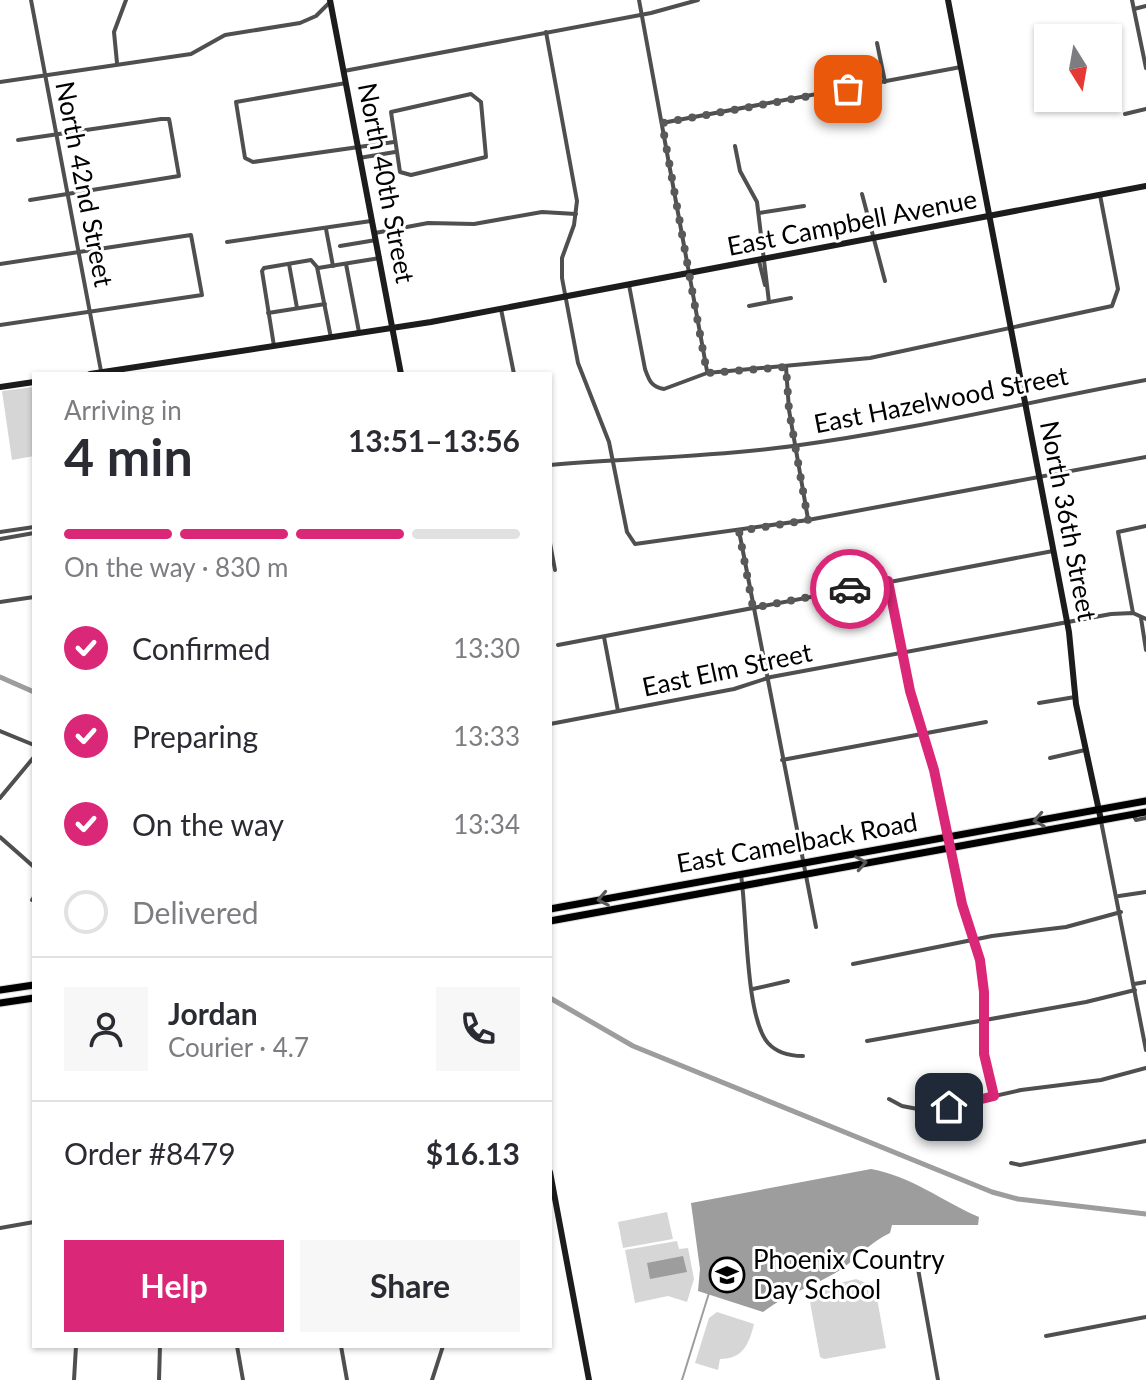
<!DOCTYPE html>
<html lang="en">
<head>
<meta charset="utf-8">
<style>
	body { margin:0; font-family:Lato,sans-serif; background:#f7f7f7; color:#2b2b33; height:100vh; display:flex; flex-direction:column; font-size:30px; white-space:nowrap }
	* { box-sizing:border-box; margin:0 }
	p { font-size:26px; color:#7c7c81 }
	.icon { flex:none; width:44px; height:44px; fill:none; stroke:currentColor; stroke-width:2; stroke-linecap:round; stroke-linejoin:round }
	.map { position:relative; flex:1; overflow:hidden }
	.panel { position:absolute; left:32px; top:372px; width:520px; height:976px; display:flex; flex-direction:column; background:#fff; border-radius:0px; box-shadow:0 2px 6px #0004 }
	.panel>* { flex:none }
	.needle { width:52px; rotate:169deg }
	.buttons { position:absolute; left:1034px; top:24px; display:grid; gap:16px }
	.buttons a { display:grid; place-items:center; width:88px; height:88px; border-radius:0px; background:#fff; box-shadow:0 2px 6px #0004; font-size:40px }
	.pin { position:absolute; display:grid; place-items:center; width:68px; height:68px; color:#fff; margin:-34px; border-radius:16px; box-shadow:0 4px 12px #0006 }
	.courier { position:absolute; display:grid; place-items:center; width:80px; height:80px; margin:-40px; border:6px solid #db2777; border-radius:50%; background:#fff; color:#222; box-shadow:0 2px 10px #0007 }
	.overview em { font-style:normal; font-weight:700 }
	.overview div { display:flex; flex-direction:column-reverse }
	.overview { display:flex; align-items:center; justify-content:space-between; height:136px; padding:0 32px }
	h1 { font-size:52px; font-weight:700; line-height:60px }
	.bar { display:grid; grid-template-columns:repeat(4,1fr); gap:12px 8px; align-content:center; height:96px; padding:0 32px }
	.bar i { height:10px; border-radius:6px; background:#e1e1e2 }
	.bar .active { background:#db2777 }
	.bar p { grid-column:span 4 }
	.line { display:flex; align-items:center; gap:20px; padding:0 32px; border-top:2px solid #e1e1e2 }
	.line div { flex:1 }
	.round { display:grid; place-items:center; flex:none; width:84px; height:84px; border-radius:0px; background:#f7f7f7 }
	ol { padding:0 32px; list-style:none }
	li { display:flex; align-items:center; gap:24px; height:88px }
	li p { margin-inline-start:auto }
	li .icon { padding:8px; border-radius:50%; background:#db2777; color:#fff; stroke-width:4 }
	li:last-child { color:#7c7c81 }
	li i { width:44px; height:44px; border:4px solid #e1e1e2; border-radius:50% }
	.cta { display:flex; gap:16px; margin-top:auto; padding:16px 32px }
	.cta a { flex:1; height:92px; border-radius:0px; background:#db2777; color:#fff; font-size:32px; font-weight:700; line-height:92px; text-align:center }
	.cta a+a { background:#f7f7f7; color:#2b2b33 }
	.map>svg:first-child { display:block }
	.green { fill:#d6d6d6 }
	.water { fill:#9d9d9d }
	.lines { fill:none; stroke-linecap:round; stroke-linejoin:round }
	.stream { stroke:#9d9d9d; stroke-width:2 }
	.canal { stroke:#9d9d9d; stroke-width:5 }
	.primary-casing { stroke:#dbdbdb; stroke-width:9 }
	.street { stroke:#4f4f4f; stroke-width:4 }
	.secondary { stroke:#1c1c1c; stroke-width:6 }
	.primary { stroke:#000; stroke-width:7 }
	.oneway { stroke:#595959 }
	.done { stroke:#595959; stroke-width:8; stroke-dasharray:0 14.4 }
	.route { stroke:#db2777; stroke-width:10 }
	.labels { text-anchor:middle; stroke-width:6; stroke-linejoin:round; paint-order:stroke }
	.street-label { font-size:26px; fill:#000; stroke:#fff }
	.poi-label { font-size:26px; fill:#000; stroke:#fff; text-anchor:start }
</style>
</head>
<body>
<div class="map">
<svg width="1146" height="1380" viewBox="0 0 1146 1380">
	<rect width="100%" height="100%" fill="#fff"/>
	<g class="green">
		<polygon points="34,387 34,456 12,460 2,391"/>
		<polygon points="667,1212 673,1239 623,1248 618,1222"/>
		<polygon points="677,1241 679,1249 688,1248 694,1279 687,1302 668,1296 635,1303 625,1250"/>
		<polygon points="856,1279 875,1287 886,1348 824,1359 820,1357 808,1291"/>
		<path d="M717,1312L754,1324C749,1344 743,1359 720,1359L718,1370L695,1363L709,1318Z"/>
	</g>
	<g class="water">
		<path d="M871,1169C911,1176 942,1201 979,1217L978,1225H892L890,1233C870,1242 858,1258 840,1270C815,1286 790,1292 763,1312L698,1291L700,1269L691,1203Z"/>
		<polygon points="683,1256 687,1272 650,1279 647,1263"/>
	</g>
	<g class="lines">
		<polyline class="stream" points="682,1380 709,1293"/>
		<g class="canal">
			<polyline points="0,677 34,692"/>
			<polyline points="550,998 633,1046 992,1192 1018,1199 1146,1214"/>
		</g>
		<g class="primary-casing">
			<g id="primary">
				<polyline points="550,909 1146,801"/>
				<polyline points="550,921 1146,812"/>
				<polyline points="0,990 34,985"/>
				<polyline points="0,1003 34,998"/>
			</g>
		</g>
		<g class="street">
			<polyline points="31,0 101,371"/>
			<polyline points="639,0 707,371"/>
			<polyline points="1132,0 1146,68"/>
			<polyline points="1134,9 1146,6"/>
			<polyline points="546,32 577,201 574,225 562,258 562,278 578,363 609,442 627,532 635,544 808,520 1146,457"/>
			<polyline points="877,43 885,82"/>
			<polyline points="117,63 114,32 126,0"/>
			<polyline points="344,71 651,13 698,0"/>
			<polyline points="0,82 191,54 225,35 300,23 316,16 331,1"/>
			<polyline points="346,83 236,102 245,158 253,162 394,142"/>
			<polygon points="471,94 481,102 486,157 411,175 400,172 391,112"/>
			<polyline points="1125,114 1146,109"/>
			<polyline points="662,123 961,67"/>
			<polyline points="18,140 161,119 169,119 170,124 179,176 30,200"/>
			<polyline points="735,146 740,171 757,202 769,302"/>
			<polyline points="359,158 395,152"/>
			<polyline points="862,194 885,281"/>
			<polyline points="759,213 804,206"/>
			<polyline points="326,229 333,266"/>
			<polyline points="375,233 428,223 474,224 542,212 576,214"/>
			<polyline points="227,242 371,221"/>
			<polyline points="340,246 376,240"/>
			<polyline points="759,261 765,285"/>
			<polyline points="0,264 191,235 202,295 0,325"/>
			<polyline points="289,264 297,308"/>
			<polyline points="346,264 359,332"/>
			<polyline points="318,268 380,258"/>
			<path d="M629,285L645,369C649,380 651,387 664,389L707,373L870,358L1112,306L1118,289L1100,195"/>
			<polyline points="749,306 791,298"/>
			<polyline points="501,309 514,374"/>
			<polyline points="268,313 325,304"/>
			<polyline points="274,346 262,271 264,268 311,260 317,267 331,338"/>
			<polyline points="786,367 789,410 808,519"/>
			<path d="M550,465C631,458 712,457 793,446C912,430 1028,402 1146,380"/>
			<polyline points="739,531 816,927"/>
			<polyline points="0,532 34,527"/>
			<polyline points="0,539 34,533"/>
			<polyline points="550,543 555,570"/>
			<polyline points="888,581 910,691 934,770 962,904 980,960 984,992 984,1054 994,1096"/>
			<polyline points="0,602 34,597"/>
			<polyline points="1133,613 1118,532 1146,526"/>
			<polyline points="1141,618 1146,650"/>
			<polyline points="604,637 618,711"/>
			<polyline points="558,645 1053,551"/>
			<polyline points="1039,703 1075,697"/>
			<polyline points="550,724 734,689 771,677 1111,614 1133,613 1146,619"/>
			<polyline points="0,731 34,745"/>
			<polyline points="1050,758 1085,750"/>
			<polyline points="782,760 986,722"/>
			<polyline points="0,798 34,757"/>
			<polyline points="1133,814 1136,820 1146,818"/>
			<polyline points="1101,821 1146,1050"/>
			<polyline points="0,837 34,867"/>
			<path d="M741,875C747,912 745,1017 768,1043C777,1053 790,1056 803,1056"/>
			<polyline points="1119,896 1146,892"/>
			<polyline points="32,900 34,897"/>
			<polyline points="853,964 992,936 1066,927 1121,912"/>
			<polyline points="1134,984 1146,982"/>
			<polyline points="753,989 788,981"/>
			<polyline points="867,1041 1086,1002 1135,990"/>
			<polyline points="889,1099 902,1106 928,1111 1021,1090 1101,1080 1146,1068"/>
			<polyline points="1011,1163 1020,1165 1146,1141"/>
			<polyline points="0,1228 34,1222"/>
			<polyline points="915,1252 938,1380"/>
			<polyline points="1046,1336 1146,1317"/>
			<polyline points="237,1346 243,1380"/>
			<polyline points="341,1346 347,1380"/>
			<polyline points="74,1380 76,1346"/>
			<polyline points="159,1380 160,1346"/>
			<polyline points="432,1380 443,1346"/>
		</g>
		<g class="secondary">
			<polyline points="330,0 401,374"/>
			<polyline points="948,0 1069,632 1076,704 1101,820"/>
			<polyline points="90,374 431,322 1146,186"/>
			<polyline points="0,387 34,382"/>
			<polyline points="550,1172 589,1380"/>
		</g>
		<use href="#primary" class="primary"/>
	</g>
	<defs><path id="oneway-chevron" d="M-2-3.5L2.5 0L-2 3.5" fill="none" stroke-width="1.6" stroke-linecap="round" stroke-linejoin="round" transform="scale(2)"/></defs>
	<g class="oneway">
		<use href="#oneway-chevron" transform="translate(1039 820) rotate(170)"/>
		<use href="#oneway-chevron" transform="translate(861 863) rotate(-10)"/>
		<use href="#oneway-chevron" transform="translate(603 899) rotate(169)"/>
	</g>
	<g class="lines">
		<polyline class="done" points="848,89 662,123 707,373 786,367 789,410 808,520 739,531 753,608 850,589"/>
		<polyline class="route" points="850,589 888,581 910,691 934,770 962,904 980,960 984,992 984,1054 994,1096 949,1107"/>
	</g>
	<defs>
		<g id="school-ring" transform="scale(1.8)"><circle r="9.5" fill="#fff" stroke="#000" stroke-width="1.5"/><path d="M0-5L7-2L0 1L-7-2ZM-4 1L0 2.5L4 1V4Q0 6-4 4Z" fill="#000"/></g>
	</defs>
	<g fill-rule="evenodd">
		<use href="#school-ring" x="727" y="1275"/>
	</g>
	<g class="labels">
		<g class="street-label">
			<text transform="translate(386 183) rotate(79)" y="9">North 40th Street</text>
			<text transform="translate(84 184) rotate(79)" y="9">North 42nd Street</text>
			<text transform="translate(852 223) rotate(-11)" y="9">East Campbell Avenue</text>
			<text transform="translate(941 400) rotate(-11)" y="9">East Hazelwood Street</text>
			<text transform="translate(1068 521) rotate(79)" y="9">North 36th Street</text>
			<text transform="translate(727 670) rotate(-12)" y="9">East Elm Street</text>
			<text transform="translate(797 843) rotate(-10)" y="9">East Camelback Road</text>
		</g>
		<g class="poi-label">
			<text x="753" y="1269">Phoenix Country<tspan x="753" dy="30">Day School</tspan></text>
		</g>
	</g>
</svg>
<div class="buttons">
<a><svg class="needle" viewBox="-14 -14 28 28"><path d="M0-13l5 13h-10z" fill="#e53935"/><path d="M0 13l5-13h-10z" fill="#7c7c81"/></svg></a>
</div>
<div class="pin" style="left:848px;top:89px;background:#ea580c"><svg class="icon" aria-label="bag" viewBox="0 0 24 24"><path d="M5 8h14l-1 12H6zM9 8a3 3 0 0 1 6 0"/></svg></div>
<div class="pin" style="left:949px;top:1107px;background:#1f2937"><svg class="icon" aria-label="home" viewBox="0 0 24 24"><path d="M3 11l9-7 9 7M6 9v11h12V9"/></svg></div>
<div class="courier" style="left:850px;top:589px"><svg class="icon" aria-label="car" viewBox="0 0 24 24"><path d="M5 17H2v-5l4-1 3-4h7l3 4 3 1v5h-3M9 17h6M6 11h13"/><circle cx="7" cy="17" r="2"/><circle cx="17" cy="17" r="2"/></svg></div>
<section class="panel">
<div class="overview"><div><h1>4 min</h1><p>Arriving in</p></div><em>13:51–13:56</em></div>
<div class="bar"><i class="active"></i><i class="active"></i><i class="active"></i><i></i><p>On the way · 830 m</p></div>
<ol>
<li><svg class="icon" aria-label="check" viewBox="0 0 24 24"><path d="M5 12l5 5 9-10"/></svg>Confirmed<p>13:30</p></li>
<li><svg class="icon" aria-label="check" viewBox="0 0 24 24"><path d="M5 12l5 5 9-10"/></svg>Preparing<p>13:33</p></li>
<li><svg class="icon" aria-label="check" viewBox="0 0 24 24"><path d="M5 12l5 5 9-10"/></svg>On the way<p>13:34</p></li>
<li><i></i>Delivered</li>
</ol>
<div class="line" style="height:144px"><a class="round"><svg class="icon" aria-label="person" viewBox="0 0 24 24"><circle cx="12" cy="8" r="4"/><path d="M4 21q1-7 8-7t8 7"/></svg></a><div><b>Jordan</b><p>Courier · 4.7</p></div><a class="round"><svg class="icon" aria-label="phone" viewBox="0 0 24 24"><path d="M5 4h4l2 5-3 2q2 4 5 5l2-3 5 2v4C11 20 4 13 5 4z"/></svg></a></div>
<div class="line" style="height:104px"><div>Order #8479</div><b>$16.13</b></div>
<div class="cta"><a>Help</a><a>Share</a></div>
</section>
</div>
</body>
</html>
